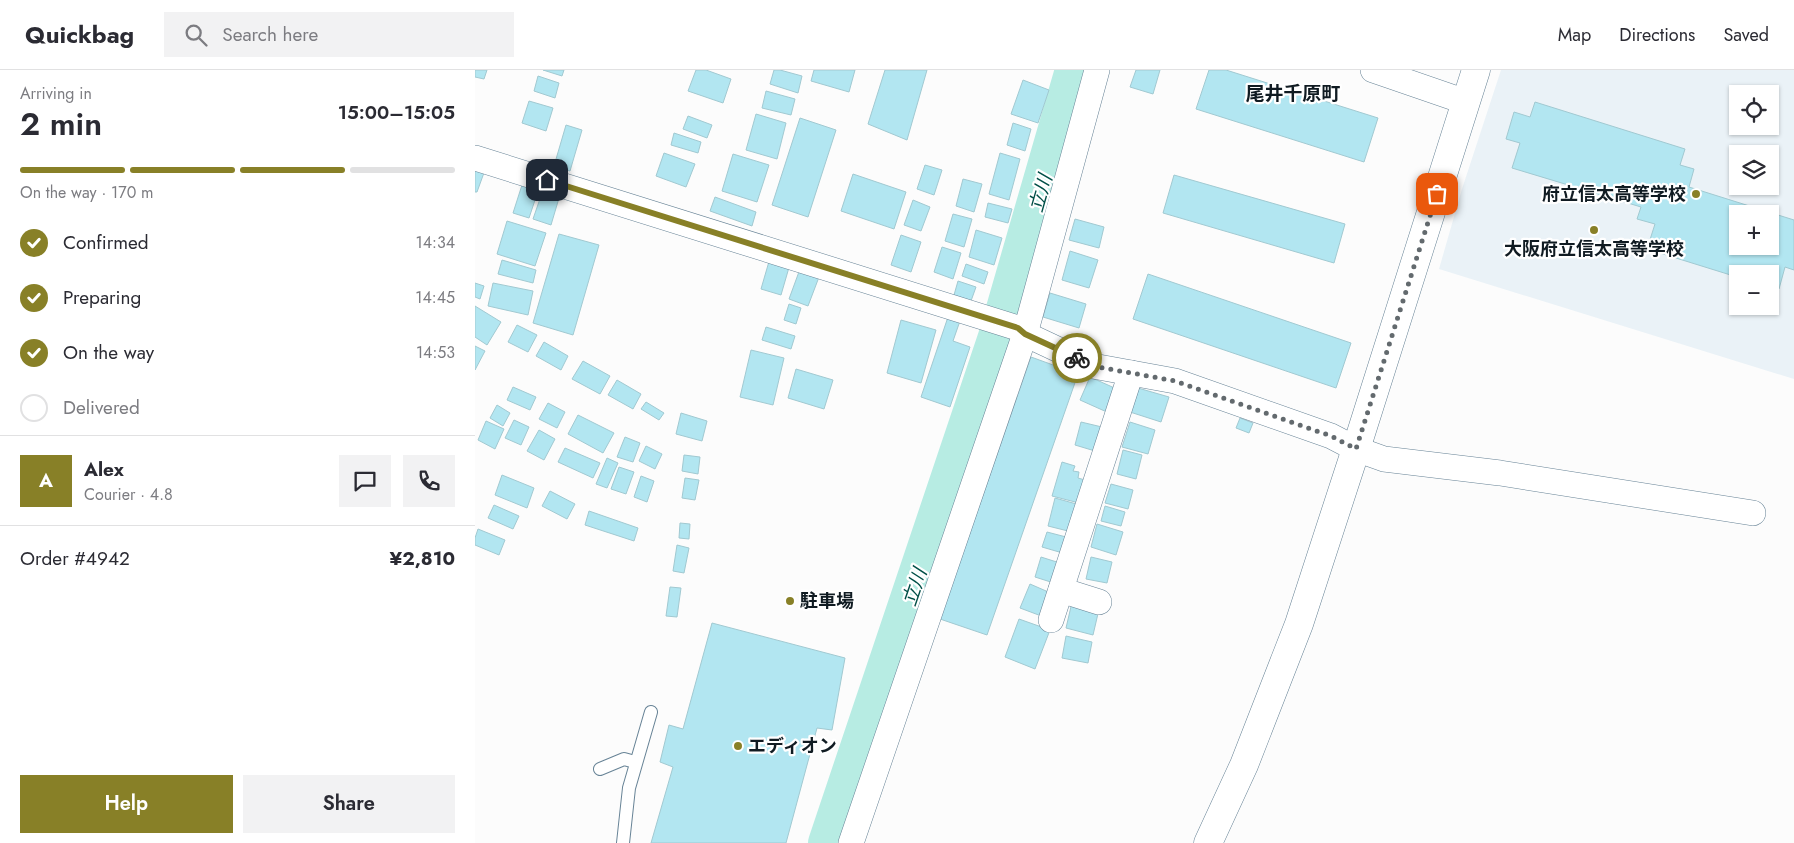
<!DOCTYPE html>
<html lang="en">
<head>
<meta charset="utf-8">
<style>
	body { margin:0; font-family:Jost,"Noto Sans JP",sans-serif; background:#f2f2f3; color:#2b2b33; height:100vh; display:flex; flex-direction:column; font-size:19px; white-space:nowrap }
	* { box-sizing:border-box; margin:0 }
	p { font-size:16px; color:#7c7c81 }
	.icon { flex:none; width:28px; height:28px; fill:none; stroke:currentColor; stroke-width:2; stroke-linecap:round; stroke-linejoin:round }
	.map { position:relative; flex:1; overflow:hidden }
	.details { display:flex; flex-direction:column; background:#fff; width:475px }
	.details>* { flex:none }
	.fabs { position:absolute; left:1254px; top:15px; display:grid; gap:10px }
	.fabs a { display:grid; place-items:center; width:50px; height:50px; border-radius:0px; background:#fff; box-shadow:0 1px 4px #0004; font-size:25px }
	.pin { position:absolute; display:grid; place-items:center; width:42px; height:42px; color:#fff; margin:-21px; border-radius:10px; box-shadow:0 2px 8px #0006 }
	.courier { position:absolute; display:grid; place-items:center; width:50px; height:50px; margin:-25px; border:4px solid #888027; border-radius:50%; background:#fff; color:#222; box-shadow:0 1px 6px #0007 }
	.overview em { font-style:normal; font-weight:600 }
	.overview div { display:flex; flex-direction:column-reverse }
	.overview { display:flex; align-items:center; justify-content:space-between; height:85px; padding:0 20px }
	h1 { font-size:32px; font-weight:600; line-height:38px }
	.bar { display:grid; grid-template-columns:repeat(4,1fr); gap:8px 5px; align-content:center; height:60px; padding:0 20px }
	.bar i { height:6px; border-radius:4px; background:#e1e1e2 }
	.bar .active { background:#888027 }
	.bar p { grid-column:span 4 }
	.line { display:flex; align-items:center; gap:12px; padding:0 20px; border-top:1px solid #e1e1e2 }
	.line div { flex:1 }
	.round { display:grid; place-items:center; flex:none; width:52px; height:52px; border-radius:0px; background:#f2f2f3 }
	ol { padding:0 20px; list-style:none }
	li { display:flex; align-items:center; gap:15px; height:55px }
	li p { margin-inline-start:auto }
	li .icon { padding:5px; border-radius:50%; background:#888027; color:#fff; stroke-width:4 }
	li:last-child { color:#7c7c81 }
	li i { width:28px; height:28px; border:2px solid #e1e1e2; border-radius:50% }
	.primary-button { display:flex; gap:10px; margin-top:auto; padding:10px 20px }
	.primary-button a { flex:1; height:58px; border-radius:0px; background:#888027; color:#fff; font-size:20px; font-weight:600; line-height:58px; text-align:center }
	.primary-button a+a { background:#f2f2f3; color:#2b2b33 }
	header { display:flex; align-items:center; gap:30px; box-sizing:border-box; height:70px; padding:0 25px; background:#fff; border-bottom:1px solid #e1e1e2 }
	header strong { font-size:24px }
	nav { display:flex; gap:28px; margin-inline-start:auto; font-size:18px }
	.search { width:350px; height:45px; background:#f2f2f3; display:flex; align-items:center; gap:12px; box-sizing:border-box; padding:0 18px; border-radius:0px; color:#7c7c81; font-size:19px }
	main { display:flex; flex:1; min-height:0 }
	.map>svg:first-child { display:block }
	.built { fill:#eaf2f7; fill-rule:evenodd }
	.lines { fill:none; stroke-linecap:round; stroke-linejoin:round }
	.river { stroke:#b7ece3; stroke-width:40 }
	.building { fill:#b2e6f1; stroke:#a1c9d1; fill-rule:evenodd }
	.lane-casing { stroke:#678396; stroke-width:14 }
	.street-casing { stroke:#678396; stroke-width:26 }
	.secondary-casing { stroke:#678396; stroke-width:29 }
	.lane { stroke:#fff; stroke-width:12 }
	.street { stroke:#fff; stroke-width:25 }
	.secondary { stroke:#fff; stroke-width:28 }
	.done { stroke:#636a6e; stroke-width:5; stroke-dasharray:0 9 }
	.route { stroke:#888027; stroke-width:6 }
	.poi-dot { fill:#888027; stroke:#fff; stroke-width:2 }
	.labels { text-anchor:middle; stroke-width:4.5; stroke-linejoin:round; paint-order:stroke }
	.poi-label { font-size:18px; font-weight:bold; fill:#101b22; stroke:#fff; text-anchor:start }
	.neighbourhood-label { font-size:19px; font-weight:bold; fill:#101b22; stroke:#fff }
	.water-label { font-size:19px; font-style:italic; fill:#004f47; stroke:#fff }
</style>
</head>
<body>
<header>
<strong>Quickbag</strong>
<div class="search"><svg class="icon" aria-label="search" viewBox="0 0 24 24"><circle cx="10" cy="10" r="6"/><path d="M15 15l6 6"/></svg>Search here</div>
<nav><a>Map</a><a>Directions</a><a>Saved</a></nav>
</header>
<main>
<section class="details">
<div class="overview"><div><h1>2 min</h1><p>Arriving in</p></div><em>15:00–15:05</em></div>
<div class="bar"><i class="active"></i><i class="active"></i><i class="active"></i><i></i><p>On the way · 170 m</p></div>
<ol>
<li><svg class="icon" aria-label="check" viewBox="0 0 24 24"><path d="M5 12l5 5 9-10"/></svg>Confirmed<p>14:34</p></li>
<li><svg class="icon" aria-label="check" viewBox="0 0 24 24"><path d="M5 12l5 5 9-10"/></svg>Preparing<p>14:45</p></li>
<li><svg class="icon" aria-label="check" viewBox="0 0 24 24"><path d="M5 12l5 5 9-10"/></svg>On the way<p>14:53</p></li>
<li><i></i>Delivered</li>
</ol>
<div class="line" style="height:90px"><b class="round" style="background:#888027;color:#fff">A</b><div><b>Alex</b><p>Courier · 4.8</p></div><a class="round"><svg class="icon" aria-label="chat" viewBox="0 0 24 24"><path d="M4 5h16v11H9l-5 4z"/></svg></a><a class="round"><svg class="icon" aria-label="phone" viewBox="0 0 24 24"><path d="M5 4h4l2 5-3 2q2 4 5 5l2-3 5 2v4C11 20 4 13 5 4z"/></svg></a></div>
<div class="line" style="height:65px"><div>Order #4942</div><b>¥2,810</b></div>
<div class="primary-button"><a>Help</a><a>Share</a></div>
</section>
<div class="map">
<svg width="1319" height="773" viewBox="0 0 1319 773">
	<rect width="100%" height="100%" fill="#fcfcfc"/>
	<path class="built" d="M1026,0H1319V309L964,199L987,119ZM1262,24H1295V56H1262ZM1262,84H1295V116H1262ZM1262,144H1295V176H1262ZM1262,204H1295V236H1262Z"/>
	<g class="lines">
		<g class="river">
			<polyline points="529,246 600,0"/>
			<polyline points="353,773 525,261"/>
		</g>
	</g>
	<g class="building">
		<polygon points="0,0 12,0 9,9 0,7"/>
		<polygon points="68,0 89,0 87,6"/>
		<polygon points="221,0 231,0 256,9 248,33 213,21"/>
		<polygon points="299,0 305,0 327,6 323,23 295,14"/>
		<polygon points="339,0 380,0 374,22 336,11"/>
		<polygon points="410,0 452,0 432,70 393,54"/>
		<polygon points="661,0 685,0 678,24 655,17"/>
		<polygon points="734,0 751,0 903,48 889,92 721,39"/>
		<polygon points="63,6 84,13 80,28 59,21"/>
		<polygon points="548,10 574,20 563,53 536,44"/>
		<polygon points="291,21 320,29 316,45 287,38"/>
		<polygon points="54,31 78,38 71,61 47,53"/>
		<path d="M1060,32L1210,79L1205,95L1219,99L1214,117L1319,150V200L1310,197L1304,219L1295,217V204H1262V207L1172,179L1180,154L1162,149L1166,137L1037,98L1045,73L1031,69L1039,42L1055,47ZM1262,144H1295V176H1262Z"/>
		<polygon points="281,44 311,53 302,89 271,80"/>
		<polygon points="213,46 237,55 232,68 208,59"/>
		<polygon points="325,48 361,60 333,147 297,135"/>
		<polygon points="538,53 556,59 550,81 532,75"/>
		<polygon points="91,55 107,60 95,101 79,96"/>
		<polygon points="199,63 226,72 223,83 196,75"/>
		<polygon points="189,83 220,94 211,117 181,106"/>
		<polygon points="525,83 545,89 534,130 514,124"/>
		<polygon points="258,84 294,95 282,132 247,121"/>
		<polygon points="450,95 467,100 459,125 442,119"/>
		<polygon points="0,96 10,100 2,122 0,122"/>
		<polygon points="378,104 431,122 419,159 366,141"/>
		<polygon points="699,105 870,154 859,193 688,143"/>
		<polygon points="488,109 507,114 499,142 481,136"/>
		<polygon points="47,115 63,121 54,148 38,143"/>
		<polygon points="67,123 84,128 76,155 58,149"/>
		<polygon points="240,127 281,142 277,156 235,141"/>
		<polygon points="438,130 455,137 446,161 429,155"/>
		<polygon points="513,133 537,139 533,153 510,147"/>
		<polygon points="478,144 497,149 489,177 470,171"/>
		<polygon points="600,149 629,157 624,178 594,170"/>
		<polygon points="32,151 71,163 60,196 22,184"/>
		<polygon points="501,160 527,168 519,195 494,187"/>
		<polygon points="84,164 124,175 98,265 58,253"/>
		<polygon points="426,165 446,172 436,202 416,195"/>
		<polygon points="467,177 486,183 478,209 459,202"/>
		<polygon points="595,181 623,190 614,218 587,210"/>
		<polygon points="295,188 315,194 306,225 286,219"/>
		<polygon points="27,190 61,200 58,213 23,204"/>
		<polygon points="491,194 513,202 509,214 487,206"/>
		<polygon points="325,199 344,207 333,236 314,229"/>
		<polygon points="673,204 876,273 861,318 658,249"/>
		<polygon points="483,211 501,217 496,231 479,225"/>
		<polygon points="0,213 9,216 5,229 0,227"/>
		<polygon points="18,213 58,221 53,245 13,236"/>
		<polygon points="575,223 611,234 604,258 568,247"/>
		<polygon points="314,234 326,238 321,254 309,250"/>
		<polygon points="0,236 26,252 12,275 0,267"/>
		<polygon points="474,244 486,248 478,271 495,277 475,337 446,327"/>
		<polygon points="426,250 461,260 446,313 412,303"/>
		<polygon points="42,255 62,265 53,282 33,272"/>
		<polygon points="291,257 320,266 316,279 287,270"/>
		<polygon points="69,272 93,286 86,300 61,286"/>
		<polygon points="0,276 10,281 0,300"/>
		<polygon points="276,280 309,288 298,335 265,327"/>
		<polygon points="556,287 603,304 512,565 465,549"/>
		<polygon points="108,291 135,306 125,324 97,309"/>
		<polygon points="321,299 358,310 349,339 313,328"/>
		<polygon points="615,307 644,320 634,343 605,330"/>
		<polygon points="142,310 166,324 158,339 133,325"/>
		<polygon points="38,317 61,327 55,340 32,330"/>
		<polygon points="663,318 694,327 686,352 655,342"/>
		<polygon points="171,332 189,343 184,350 166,339"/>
		<polygon points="73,333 90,342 82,358 64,349"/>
		<polygon points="22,335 35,343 28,356 15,348"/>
		<polygon points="206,343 232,351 227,371 201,364"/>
		<polygon points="103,345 139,363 128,383 93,364"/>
		<polygon points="765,348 778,353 774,363 761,358"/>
		<polygon points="39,350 54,357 46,375 30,368"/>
		<polygon points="11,351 29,359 20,379 3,370"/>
		<polygon points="606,352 627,357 620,381 600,375"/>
		<polygon points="655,352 680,360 673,384 647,377"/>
		<polygon points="64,360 80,369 69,390 52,381"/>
		<polygon points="150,367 165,373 158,392 142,387"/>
		<polygon points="171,376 187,384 180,399 164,391"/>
		<polygon points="90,378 125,393 118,408 83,392"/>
		<polygon points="648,380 667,385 661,409 642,404"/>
		<polygon points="209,385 225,387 223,404 207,401"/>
		<polygon points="132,388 143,393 132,418 121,414"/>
		<polygon points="587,392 600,396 598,401 604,402 603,408 610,410 604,433 577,426"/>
		<polygon points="144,397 159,402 151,424 136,419"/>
		<polygon points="27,405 59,418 52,438 20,425"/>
		<polygon points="166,406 179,411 172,432 159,427"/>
		<polygon points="210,408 224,410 220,430 207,428"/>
		<polygon points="636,414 658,420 653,439 630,433"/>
		<polygon points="75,421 100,434 92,449 67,436"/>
		<polygon points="580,428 605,435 597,462 573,456"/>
		<polygon points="19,435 44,446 38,459 13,448"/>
		<polygon points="630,436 650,442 646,456 626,451"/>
		<polygon points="114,441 163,458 159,471 110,455"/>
		<polygon points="205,453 215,454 214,469 204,468"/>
		<polygon points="622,454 648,462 641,485 616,477"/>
		<polygon points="3,459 30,470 24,485 0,475 0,468"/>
		<polygon points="572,462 595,468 591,484 567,477"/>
		<polygon points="202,475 214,478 209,503 198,501"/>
		<polygon points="566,487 588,494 582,514 560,507"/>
		<polygon points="616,487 637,492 632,513 611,509"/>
		<polygon points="555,514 578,524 569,547 545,538"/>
		<polygon points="195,517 206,518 202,547 191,546"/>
		<polygon points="598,528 625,535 618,565 591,558"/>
		<polygon points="544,549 575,560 560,599 530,587"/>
		<polygon points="237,553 370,588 357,660 342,658 311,773 176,773 198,697 185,692 194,655 208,659"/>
		<polygon points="591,566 617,572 613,593 587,588"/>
	</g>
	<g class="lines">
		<g class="lane-casing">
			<g id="lane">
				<polyline points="125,699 149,689 160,692"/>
				<polyline points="148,773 154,718 176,642"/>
			</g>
		</g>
		<g class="street-casing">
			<g id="street">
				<polyline points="898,0 991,32"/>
				<polyline points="0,88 543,258 550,264 618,296 700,311 856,366 881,379 909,389 1025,403 1278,443"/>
				<polyline points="586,520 624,532"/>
				<polyline points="576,550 656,303"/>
				<polyline points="376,773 550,264 622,0"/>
			</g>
		</g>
		<g class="secondary-casing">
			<polyline id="secondary" points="733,773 769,695 824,554 881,379 1001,0"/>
		</g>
		<use href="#lane" class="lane"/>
		<use href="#street" class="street"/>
		<use href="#secondary" class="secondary"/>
	</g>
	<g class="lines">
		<polyline class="done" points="602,288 618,296 700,311 856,366 881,379 962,124"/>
		<polyline class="route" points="72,110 543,258 550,264 602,288"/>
	</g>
	<g class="poi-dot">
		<circle cx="1221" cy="124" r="5"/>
		<circle cx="1119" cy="160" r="5"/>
		<circle cx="315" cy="531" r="5"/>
		<circle cx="263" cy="676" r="5"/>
	</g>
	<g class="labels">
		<g class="poi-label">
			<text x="1211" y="130" text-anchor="end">府立信太高等学校</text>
			<text x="1119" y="185" text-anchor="middle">大阪府立信太高等学校</text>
			<text x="325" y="537">駐車場</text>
			<text x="273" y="682">エディオン</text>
		</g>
		<g class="neighbourhood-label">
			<text x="818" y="30">尾井千原町</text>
		</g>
		<g class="water-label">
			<text transform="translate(565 123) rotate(-74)" y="7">立川</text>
			<text transform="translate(439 517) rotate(-71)" y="7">立川</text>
		</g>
	</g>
</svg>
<div class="fabs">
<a><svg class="icon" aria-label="locate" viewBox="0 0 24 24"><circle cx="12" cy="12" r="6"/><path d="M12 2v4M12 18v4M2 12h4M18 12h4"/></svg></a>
<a><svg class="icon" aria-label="layers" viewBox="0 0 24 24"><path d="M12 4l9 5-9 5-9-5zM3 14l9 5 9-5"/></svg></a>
<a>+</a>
<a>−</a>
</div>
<div class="pin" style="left:962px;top:124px;background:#ea580c"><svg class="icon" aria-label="bag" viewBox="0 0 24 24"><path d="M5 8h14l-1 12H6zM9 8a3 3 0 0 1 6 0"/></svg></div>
<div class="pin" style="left:72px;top:110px;background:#1f2937"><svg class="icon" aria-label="home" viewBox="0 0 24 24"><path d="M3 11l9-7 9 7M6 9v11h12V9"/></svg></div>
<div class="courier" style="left:602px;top:288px"><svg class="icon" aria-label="bike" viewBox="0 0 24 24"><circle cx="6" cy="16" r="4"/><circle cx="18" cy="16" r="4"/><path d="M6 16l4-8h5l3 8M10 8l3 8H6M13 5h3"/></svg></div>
</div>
</main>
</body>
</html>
